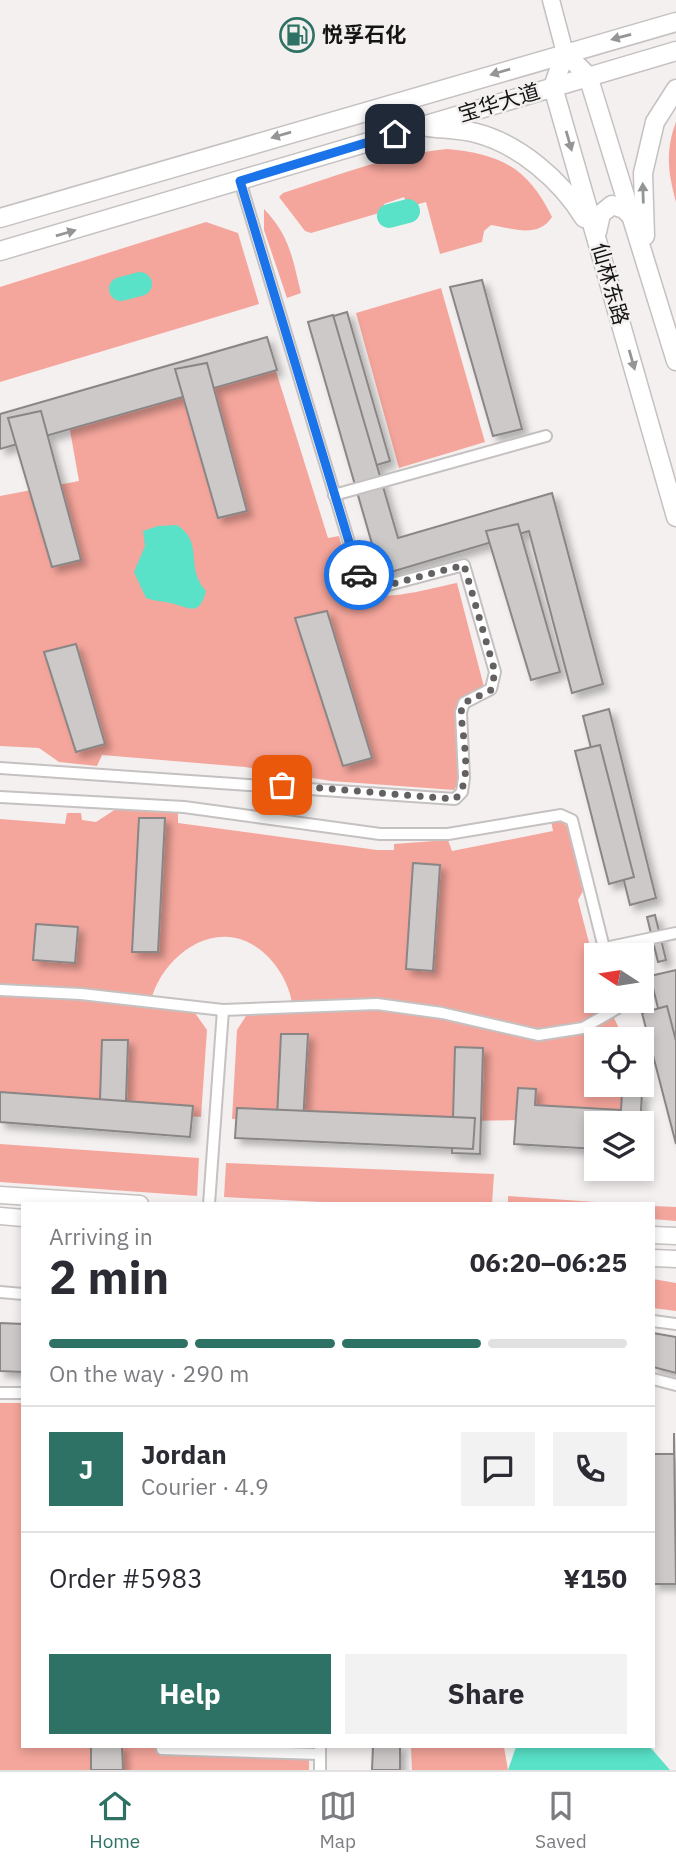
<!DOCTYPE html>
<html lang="en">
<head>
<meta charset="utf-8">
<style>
	body { margin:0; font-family:"IBM Plex Sans","Noto Sans SC",sans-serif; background:#f2f2f3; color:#2b2b33; height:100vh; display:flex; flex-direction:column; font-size:26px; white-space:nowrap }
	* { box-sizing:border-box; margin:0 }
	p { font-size:23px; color:#7c7c81 }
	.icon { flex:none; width:38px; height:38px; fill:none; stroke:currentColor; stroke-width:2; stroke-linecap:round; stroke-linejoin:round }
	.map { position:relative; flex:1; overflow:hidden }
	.drawer { position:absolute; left:21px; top:1202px; width:634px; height:546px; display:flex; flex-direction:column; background:#fff; border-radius:0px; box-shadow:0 4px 10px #0003 }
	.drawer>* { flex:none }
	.needle { width:46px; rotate:282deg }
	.buttons { position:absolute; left:584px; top:943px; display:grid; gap:14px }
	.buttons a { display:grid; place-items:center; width:70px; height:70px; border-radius:0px; background:#fff; box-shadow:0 4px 10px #0003; font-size:35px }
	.pin { position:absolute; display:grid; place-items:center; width:60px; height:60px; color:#fff; margin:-30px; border-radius:14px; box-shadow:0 4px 10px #0006 }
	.courier { position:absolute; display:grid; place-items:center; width:70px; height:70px; margin:-35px; border:5px solid #1a73e8; border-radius:50%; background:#fff; color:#222; box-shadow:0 2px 9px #0007 }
	.headline em { font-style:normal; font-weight:700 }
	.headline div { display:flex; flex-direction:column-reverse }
	.headline { display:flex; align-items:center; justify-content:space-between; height:119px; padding:0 28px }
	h1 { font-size:46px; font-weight:700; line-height:52px }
	.bar { display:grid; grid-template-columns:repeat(4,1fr); gap:10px 7px; align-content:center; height:84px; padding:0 28px }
	.bar i { height:9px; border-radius:5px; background:#e1e1e2 }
	.bar .on { background:#2e7265 }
	.bar p { grid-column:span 4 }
	.line { display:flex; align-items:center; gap:18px; padding:0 28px; border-top:2px solid #e1e1e2 }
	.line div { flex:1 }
	.round { display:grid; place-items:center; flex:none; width:74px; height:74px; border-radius:0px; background:#f2f2f3 }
	.button { display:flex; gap:14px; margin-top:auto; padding:14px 28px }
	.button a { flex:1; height:80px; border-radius:0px; background:#2e7265; color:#fff; font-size:28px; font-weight:700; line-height:80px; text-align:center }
	.button a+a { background:#f2f2f3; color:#2b2b33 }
	.dock { display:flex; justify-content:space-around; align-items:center; height:98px; border-top:2px solid #e1e1e2; background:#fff; font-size:19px; color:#7c7c81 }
	.dock a { display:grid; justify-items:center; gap:4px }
	.dock .on { color:#2e7265 }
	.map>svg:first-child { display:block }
	.green { fill:#f5a69c }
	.water { fill:#59e2c8 }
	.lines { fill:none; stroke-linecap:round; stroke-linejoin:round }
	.river { stroke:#59e2c8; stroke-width:24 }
	.building { fill:#cdc9c9; stroke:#898685; stroke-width:2; filter:url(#shadow) }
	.street-casing { stroke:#c5c1c0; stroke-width:14 }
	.secondary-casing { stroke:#c5c1c0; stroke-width:19 }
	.primary-casing { stroke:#c5c1c0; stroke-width:21 }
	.street { stroke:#fff; stroke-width:10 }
	.secondary { stroke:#fff; stroke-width:16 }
	.primary { stroke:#fff; stroke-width:18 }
	.oneway { fill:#969595 }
	.done { stroke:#636161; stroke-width:7; stroke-dasharray:0 12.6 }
	.route { stroke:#1a73e8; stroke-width:9 }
	.labels { text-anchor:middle; stroke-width:5; stroke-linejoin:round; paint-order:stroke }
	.poi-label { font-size:21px; font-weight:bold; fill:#151414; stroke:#f4f0f0; text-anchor:start }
	.street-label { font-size:21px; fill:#151414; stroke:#f4f0f0 }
</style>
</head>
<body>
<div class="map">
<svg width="676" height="1770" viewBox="0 0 676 1770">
	<defs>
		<filter id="shadow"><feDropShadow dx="5.5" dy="5.5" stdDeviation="3.5" flood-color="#0004"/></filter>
	</defs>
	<rect width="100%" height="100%" fill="#f4f0f0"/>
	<g class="green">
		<path d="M676,122V202C668,173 665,151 676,122Z"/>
		<path d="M447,149C501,154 528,168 552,217C538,239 512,228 491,225L484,231L482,242L440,254L426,202L408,207L404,197L384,204L386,211L311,233L305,231L279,197L283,193C336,176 391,154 447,149Z"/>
		<path d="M264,209C290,236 292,257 301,293L287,298L264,230Z"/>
		<polygon points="206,222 238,233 259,304 0,382 0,287"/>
		<polygon points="441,288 485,442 399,468 356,313"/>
		<path d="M275,368L328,538L339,536C344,552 347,576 356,588C369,607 435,587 457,583L484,687L462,697L457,709L458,784L454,790L331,781L245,767L102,755L97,766L59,762L39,748L0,746V496L79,481L69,425Z"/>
		<path d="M119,807L178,813V823L377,850H394V844L448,840L452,851L553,831L551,821H561L568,827L583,891L578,900L597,974V1001H606L624,1039L597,1040V1085H635L629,1118L461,1121L232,1119L237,1030L246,1016L293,1012C292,979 264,939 228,937C190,934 154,973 150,1007L195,1013L207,1030L201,1117L0,1101V819L65,824L67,813H81L82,820L96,822Z"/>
		<polygon points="0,1144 199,1158 197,1196 0,1182"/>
		<polygon points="226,1163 494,1174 492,1204 361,1204 224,1197"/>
		<polygon points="508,1196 625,1204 508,1204"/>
		<polygon points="653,1206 676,1207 676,1221 653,1219"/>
		<polygon points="653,1279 676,1283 676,1311 653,1308"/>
		<polygon points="0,1403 23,1403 23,1746 309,1747 309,1770 0,1770"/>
		<polygon points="411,1747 504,1747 508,1770 412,1770"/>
	</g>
	<g class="water">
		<path d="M177,525C205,543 184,567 206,591C199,618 189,607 170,603C162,601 154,601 146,598L134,572L145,546L143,531L158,526Z"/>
		<polygon points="516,1747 650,1747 670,1770 508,1770"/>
	</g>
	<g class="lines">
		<g class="river">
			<polyline points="389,216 408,211"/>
			<polyline points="121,289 140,284"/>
		</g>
	</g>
	<g class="building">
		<polygon points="482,280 522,429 493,436 450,287"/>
		<polygon points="347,312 390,461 360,470 317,321"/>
		<polygon points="333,315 398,538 552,493 603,684 572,693 529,531 381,575 308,322"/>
		<polygon points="267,337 277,370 0,449 0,414"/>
		<polygon points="207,363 247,511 218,518 175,369"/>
		<polygon points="41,411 81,560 52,567 8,418"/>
		<polygon points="518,524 560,672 531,680 486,531"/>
		<polygon points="327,611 372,758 343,766 295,618"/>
		<polygon points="76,644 105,744 76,752 44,652"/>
		<polygon points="609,709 656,898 630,905 583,716"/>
		<polygon points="600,745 634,877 609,884 575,751"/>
		<polygon points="139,818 165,818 158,952 132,952"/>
		<polygon points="413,863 440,865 433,971 406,969"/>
		<polygon points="655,915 666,960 658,962 647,917"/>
		<polygon points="36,924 78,927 75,963 33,960"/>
		<polygon points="676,970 676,1080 650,976"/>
		<polygon points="667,1006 676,1041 676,1144 642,1013"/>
		<polygon points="281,1034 308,1034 302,1140 276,1139"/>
		<polygon points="102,1040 128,1040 125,1130 99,1129"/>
		<polygon points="455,1047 483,1048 480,1154 452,1153"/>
		<polygon points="518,1088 536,1089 535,1105 621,1110 622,1093 642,1094 640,1124 597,1124 597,1149 514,1144"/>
		<polygon points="0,1092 193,1106 190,1137 0,1122"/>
		<polygon points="237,1108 475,1118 473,1149 235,1138"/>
		<polygon points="0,1323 23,1324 23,1372 0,1371"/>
		<polygon points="653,1333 676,1337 676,1373 653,1367"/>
		<polygon points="674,1433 676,1584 653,1584 653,1454 674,1454"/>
		<polygon points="91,1746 122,1746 123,1770 91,1770"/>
		<polygon points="373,1746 400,1746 400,1770 372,1770"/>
	</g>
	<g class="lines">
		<g class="street-casing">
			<g id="street">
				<polyline points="334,495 546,436"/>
				<polyline points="0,768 455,799 462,792 464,778 461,712 464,703 491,689 495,672 464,565 377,588 367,588 361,582 240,181"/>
				<polyline points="0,797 184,807 380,834 448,834 561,815 572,820 606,956"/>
				<polyline points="605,948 676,933"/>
				<polyline points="0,990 81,994 223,1010 377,1004 442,1013 538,1035 583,1028 616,1009 614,1001"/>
				<polyline points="209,1204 223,1010"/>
				<polyline points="0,1292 23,1294"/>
				<polyline points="653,1321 676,1324"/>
				<polyline points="653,1379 676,1385"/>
				<polyline points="0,1393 23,1393"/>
				<polyline points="162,1749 320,1754"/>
				<polyline points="320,1770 320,1746"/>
			</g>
		</g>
		<g class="secondary-casing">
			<g id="secondary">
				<polyline points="551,0 565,53"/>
				<polyline points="0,1195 140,1204"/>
				<polyline points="0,1216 23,1218"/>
				<polyline points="653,1235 676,1236"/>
				<polyline points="653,1258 676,1259"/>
			</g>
		</g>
		<g class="primary-casing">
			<g id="primary">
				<polyline points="565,53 553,87 676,517"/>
				<polyline points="565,53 588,76 676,361"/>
				<path d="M428,127C443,129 461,129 476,133C519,144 562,181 584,218"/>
				<polyline points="0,218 676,22"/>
				<polyline points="597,232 601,214 612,205 624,209 633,218"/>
				<polyline points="645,236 643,173 655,122 676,89"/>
				<polyline points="0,251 676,51"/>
			</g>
		</g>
		<use href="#street" class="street"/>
		<use href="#secondary" class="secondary"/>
		<use href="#primary" class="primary"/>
	</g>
	<defs><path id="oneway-solid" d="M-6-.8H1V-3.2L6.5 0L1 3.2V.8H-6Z" transform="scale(1.75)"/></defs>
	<g class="oneway">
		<use href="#oneway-solid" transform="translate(621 37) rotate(165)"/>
		<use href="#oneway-solid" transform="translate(500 72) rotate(164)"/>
		<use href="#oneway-solid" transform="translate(281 135) rotate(164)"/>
		<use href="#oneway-solid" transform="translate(569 141) rotate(74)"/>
		<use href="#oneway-solid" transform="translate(643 193) rotate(-92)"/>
		<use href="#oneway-solid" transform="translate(66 233) rotate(-16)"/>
		<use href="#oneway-solid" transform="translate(632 360) rotate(74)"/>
	</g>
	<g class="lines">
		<path class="done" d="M282,785L455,799C474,782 462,735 461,712L464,703L491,690L495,672L464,565L377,588H367L359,575"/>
		<polyline class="route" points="359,575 240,181 395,134"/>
	</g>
	<defs>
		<g id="fuel-ring" transform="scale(1.75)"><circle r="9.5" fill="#f4f0f0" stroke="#2e7265" stroke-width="1.5"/><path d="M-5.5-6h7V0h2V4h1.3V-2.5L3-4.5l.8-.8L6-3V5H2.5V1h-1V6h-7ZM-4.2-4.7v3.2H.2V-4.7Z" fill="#2e7265"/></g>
	</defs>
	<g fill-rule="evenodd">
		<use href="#fuel-ring" x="297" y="35"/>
	</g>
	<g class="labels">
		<g class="poi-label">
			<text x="322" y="42">悦孚石化</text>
		</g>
		<g class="street-label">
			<text transform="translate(499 103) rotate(-17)" y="7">宝华大道</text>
			<text transform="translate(610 284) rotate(74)" y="7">仙林东路</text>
		</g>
	</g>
</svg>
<div class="buttons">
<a><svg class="needle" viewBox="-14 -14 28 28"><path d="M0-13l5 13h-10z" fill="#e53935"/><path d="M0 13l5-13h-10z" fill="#7c7c81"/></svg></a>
<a><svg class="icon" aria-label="locate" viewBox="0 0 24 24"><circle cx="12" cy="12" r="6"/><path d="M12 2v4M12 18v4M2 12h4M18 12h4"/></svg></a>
<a><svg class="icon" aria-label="layers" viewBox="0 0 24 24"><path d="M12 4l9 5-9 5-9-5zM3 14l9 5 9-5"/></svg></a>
</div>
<div class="pin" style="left:282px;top:785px;background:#ea580c"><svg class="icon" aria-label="bag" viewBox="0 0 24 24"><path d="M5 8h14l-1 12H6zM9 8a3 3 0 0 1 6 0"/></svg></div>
<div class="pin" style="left:395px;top:134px;background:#1f2937"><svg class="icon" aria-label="home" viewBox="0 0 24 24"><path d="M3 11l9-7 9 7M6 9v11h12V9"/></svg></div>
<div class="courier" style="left:359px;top:575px"><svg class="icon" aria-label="car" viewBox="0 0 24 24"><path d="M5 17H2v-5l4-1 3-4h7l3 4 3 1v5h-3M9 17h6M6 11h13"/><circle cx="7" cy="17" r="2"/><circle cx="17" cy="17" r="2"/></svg></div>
<section class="drawer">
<div class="headline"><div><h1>2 min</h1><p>Arriving in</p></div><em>06:20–06:25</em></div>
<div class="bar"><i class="on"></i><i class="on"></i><i class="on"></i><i></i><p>On the way · 290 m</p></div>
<div class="line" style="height:126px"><b class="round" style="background:#2e7265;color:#fff">J</b><div><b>Jordan</b><p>Courier · 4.9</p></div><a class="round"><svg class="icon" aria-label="chat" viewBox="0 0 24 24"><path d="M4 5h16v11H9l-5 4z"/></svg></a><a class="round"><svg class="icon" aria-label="phone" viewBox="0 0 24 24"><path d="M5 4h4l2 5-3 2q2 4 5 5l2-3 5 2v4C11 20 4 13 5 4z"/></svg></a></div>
<div class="line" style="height:91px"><div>Order #5983</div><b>¥150</b></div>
<div class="button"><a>Help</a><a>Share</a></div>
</section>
</div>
<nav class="dock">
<a class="on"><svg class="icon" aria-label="home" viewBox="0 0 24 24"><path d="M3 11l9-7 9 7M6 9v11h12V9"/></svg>Home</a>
<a><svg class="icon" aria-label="map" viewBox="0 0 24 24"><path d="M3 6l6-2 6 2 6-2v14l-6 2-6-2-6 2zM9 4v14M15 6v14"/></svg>Map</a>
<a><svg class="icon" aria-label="saved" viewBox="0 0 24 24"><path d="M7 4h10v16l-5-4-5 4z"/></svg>Saved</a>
</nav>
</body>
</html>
